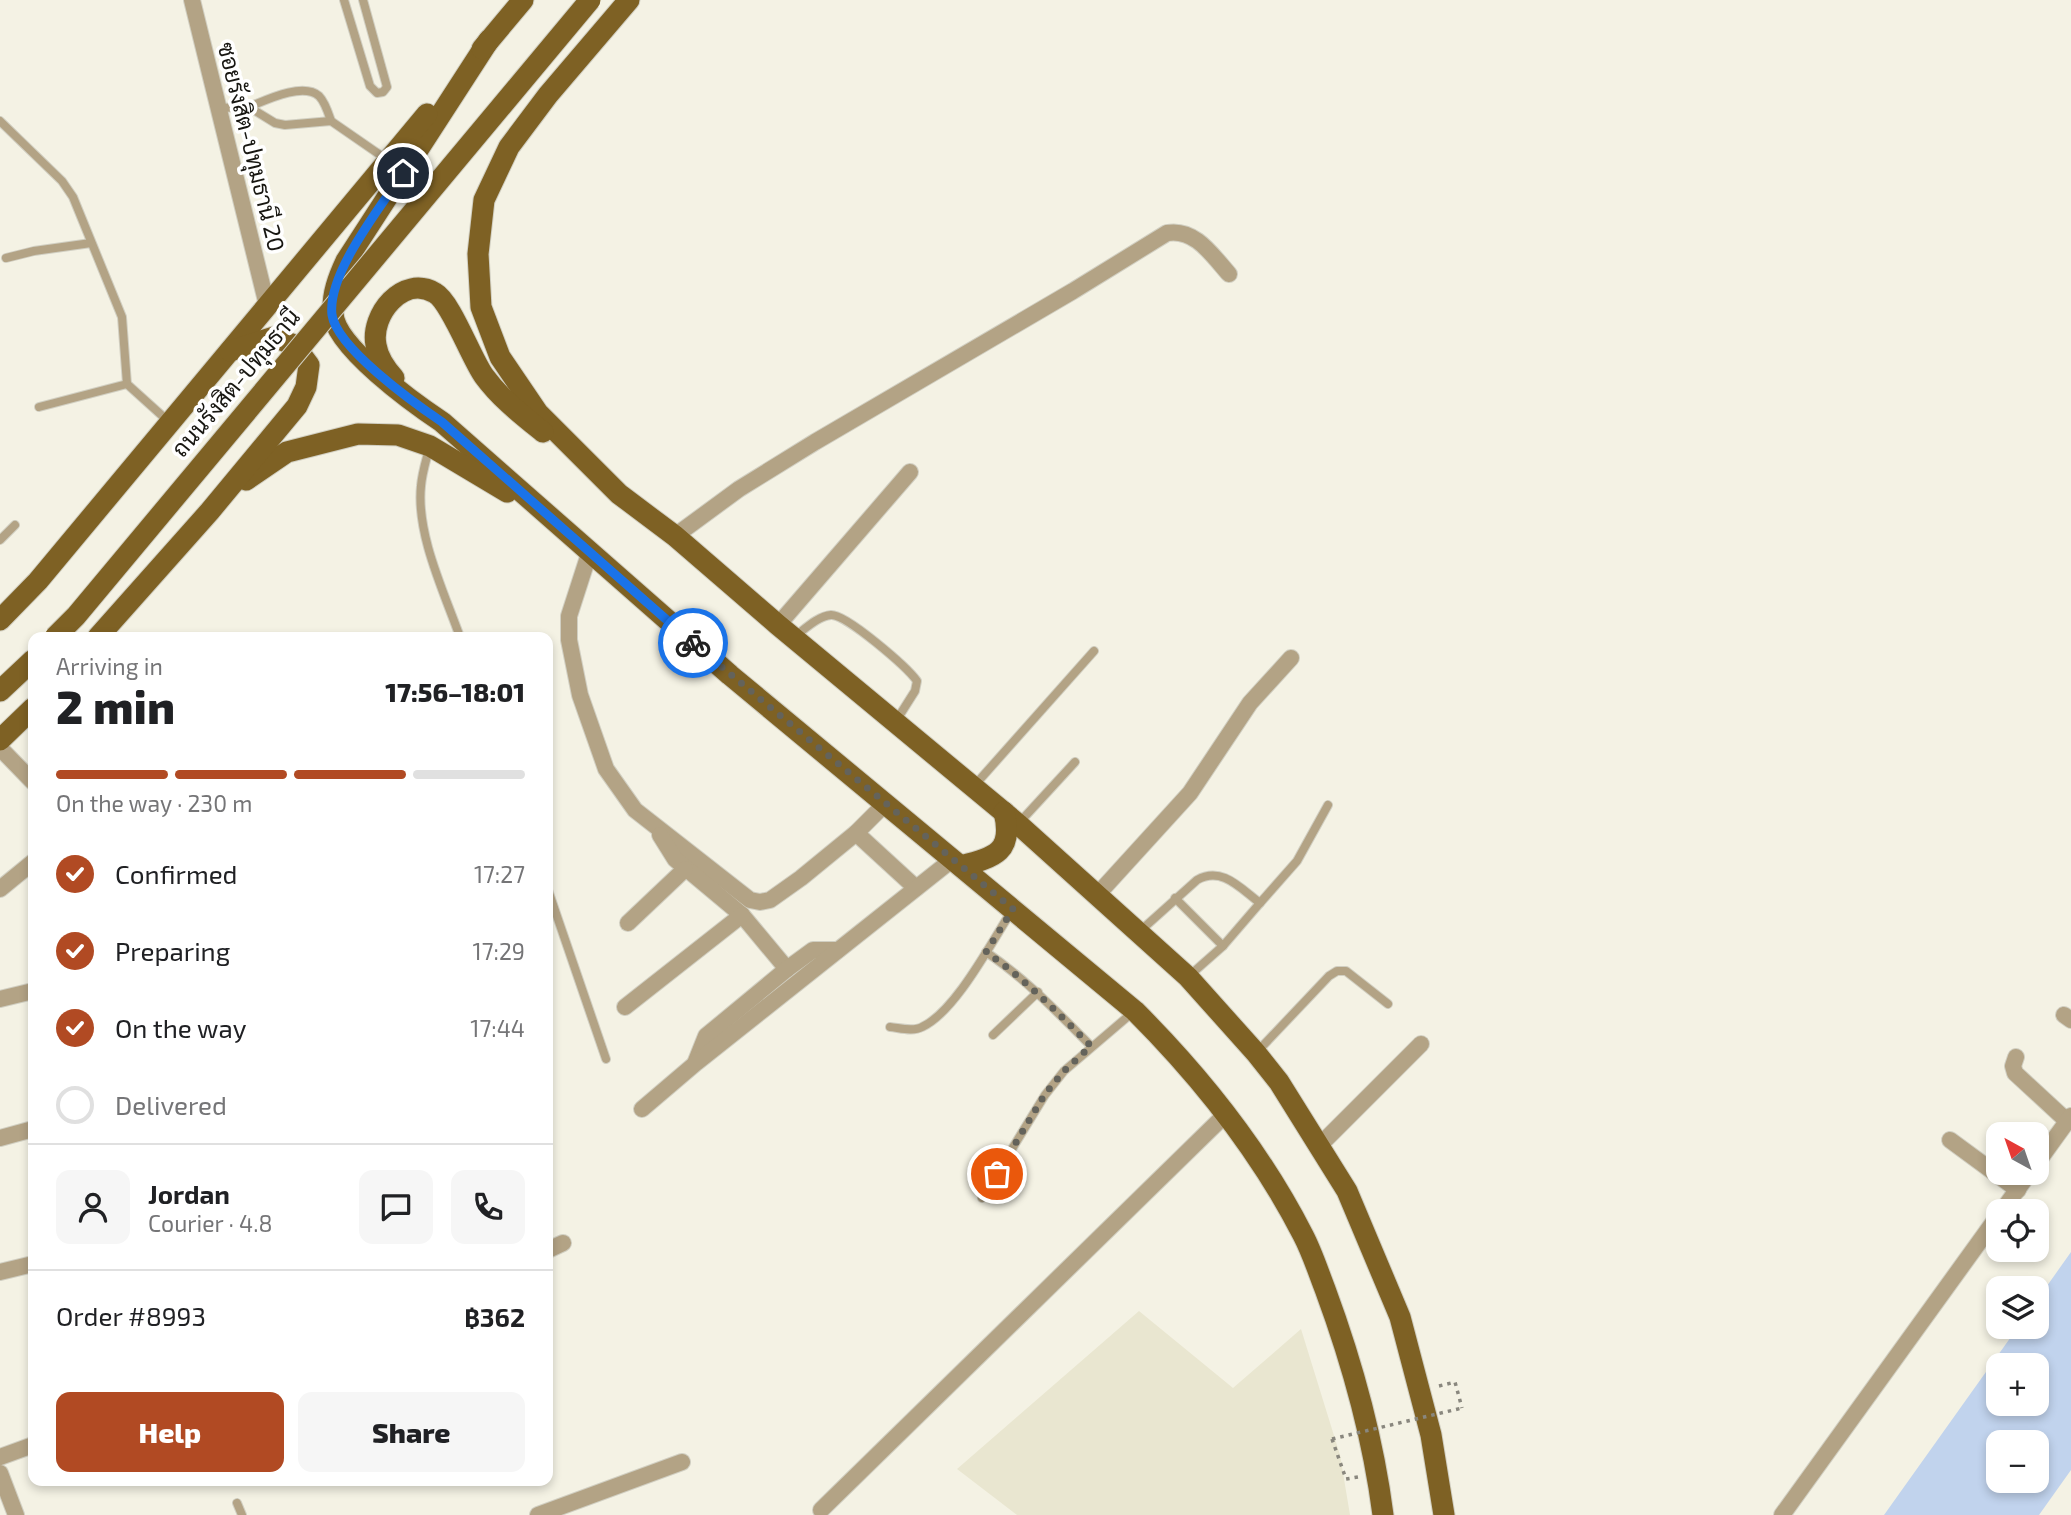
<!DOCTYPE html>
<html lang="en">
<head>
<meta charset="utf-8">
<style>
	body { margin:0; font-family:"Exo 2",Sarabun,sans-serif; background:#f6f6f6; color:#202124; height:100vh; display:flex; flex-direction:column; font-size:26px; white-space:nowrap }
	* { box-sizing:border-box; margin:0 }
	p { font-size:23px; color:#757577 }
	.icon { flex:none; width:38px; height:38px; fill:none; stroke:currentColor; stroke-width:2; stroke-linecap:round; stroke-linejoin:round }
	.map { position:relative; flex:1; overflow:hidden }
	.sheet { position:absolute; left:28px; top:632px; width:525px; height:854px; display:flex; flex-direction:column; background:#fff; border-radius:14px; box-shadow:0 4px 10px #0003 }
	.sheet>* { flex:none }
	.needle { width:46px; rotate:320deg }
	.controls { position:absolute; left:1986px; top:1122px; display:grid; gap:14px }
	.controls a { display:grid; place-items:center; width:63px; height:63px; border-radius:14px; background:#fff; box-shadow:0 4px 10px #0003; font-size:35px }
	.pin { position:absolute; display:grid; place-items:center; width:60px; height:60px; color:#fff; margin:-30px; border:4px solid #fff; border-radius:50%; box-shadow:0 2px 7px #0007 }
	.courier { position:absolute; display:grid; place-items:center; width:70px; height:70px; margin:-35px; border:5px solid #1a73e8; border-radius:50%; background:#fff; color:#222; box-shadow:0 2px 9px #0007 }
	.summary em { font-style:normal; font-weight:800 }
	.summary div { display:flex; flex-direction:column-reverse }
	.summary { display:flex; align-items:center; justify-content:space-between; height:119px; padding:0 28px }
	h1 { font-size:46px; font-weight:800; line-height:52px }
	.bar { display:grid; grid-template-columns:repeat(4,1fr); gap:10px 7px; align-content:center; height:84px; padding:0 28px }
	.bar i { height:9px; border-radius:5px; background:#e0e0e0 }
	.bar .current { background:#b14a23 }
	.bar p { grid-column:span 4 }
	.line { display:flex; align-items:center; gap:18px; padding:0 28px; border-top:2px solid #e0e0e0 }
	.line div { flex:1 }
	.round { display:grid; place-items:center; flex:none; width:74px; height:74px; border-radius:14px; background:#f6f6f6 }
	ol { padding:0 28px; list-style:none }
	li { display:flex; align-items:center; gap:21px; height:77px }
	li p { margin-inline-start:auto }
	li .icon { padding:7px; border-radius:50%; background:#b14a23; color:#fff; stroke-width:4 }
	li:last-child { color:#757577 }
	li i { width:38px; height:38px; border:4px solid #e0e0e0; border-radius:50% }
	.button { display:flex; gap:14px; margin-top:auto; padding:14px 28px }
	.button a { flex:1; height:80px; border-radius:14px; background:#b14a23; color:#fff; font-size:28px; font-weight:800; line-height:80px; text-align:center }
	.button a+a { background:#f6f6f6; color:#202124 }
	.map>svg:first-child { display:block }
	.built { fill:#e9e6d0 }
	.water { fill:#c1d3ed; fill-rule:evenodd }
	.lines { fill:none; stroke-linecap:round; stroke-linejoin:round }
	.lane-casing { stroke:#d1cfc2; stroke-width:10 }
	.street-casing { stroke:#d1cfc2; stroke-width:18 }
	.primary-casing { stroke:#d1cfc2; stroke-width:23 }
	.path { stroke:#89877e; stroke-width:3.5; stroke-dasharray:3.5 5; stroke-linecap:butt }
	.lane { stroke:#b3a385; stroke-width:8 }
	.street { stroke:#b3a385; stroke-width:16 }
	.primary { stroke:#7e6124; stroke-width:21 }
	.primary-bridge-casing { stroke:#d1cfc2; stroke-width:23; stroke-linecap:butt }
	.path-bridge { stroke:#89877e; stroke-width:3.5; stroke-dasharray:3.5 5; stroke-linecap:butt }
	.primary-bridge { stroke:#7e6124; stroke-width:21 }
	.done { stroke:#64635b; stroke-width:7; stroke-dasharray:0 12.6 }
	.route { stroke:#1a73e8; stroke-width:9 }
	.labels { text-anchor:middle; stroke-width:7; stroke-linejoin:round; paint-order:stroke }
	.street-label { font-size:23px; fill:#171611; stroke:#fff }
</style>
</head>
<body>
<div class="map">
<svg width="2071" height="1515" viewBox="0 0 2071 1515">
	<rect width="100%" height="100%" fill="#f4f2e4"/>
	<polygon class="built" points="1139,1311 1233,1388 1301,1329 1340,1455 1350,1515 1017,1515 957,1469"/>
	<path class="water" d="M2071,1252V1470L2039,1515H1884L2018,1327L2037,1326V1300ZM1998,1365H2037V1404H1998ZM1998,1442H2037V1480H1998Z"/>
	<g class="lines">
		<g class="lane-casing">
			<g id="lane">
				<polyline points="344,0 370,86 377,93 383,92 387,87 363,0"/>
				<path d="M249,107C266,100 303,82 319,96C325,102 328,112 331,121"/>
				<polyline points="218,108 249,107 275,123 285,125 331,121 386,159"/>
				<polyline points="0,121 62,181 73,197 122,317 127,384 168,421"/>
				<polyline points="6,258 34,251 91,243"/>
				<polyline points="39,407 127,384"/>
				<path d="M429,449C426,461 422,473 421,486C416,534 444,592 460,637"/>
				<polyline points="0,540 15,525"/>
				<path d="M794,637C805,629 818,616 831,615C846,614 907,667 917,681L915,691L896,721"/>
				<polyline points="974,786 1094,651"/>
				<polyline points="1018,824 1075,762"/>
				<polyline points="548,890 606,1059"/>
				<polyline points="1175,898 1223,946"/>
				<polyline points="1260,903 1297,861 1328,805"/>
				<path d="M1139,932L1197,880C1222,866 1240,888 1260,903L1223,946L1189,976"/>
				<path d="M986,952C1026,979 1057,1012 1091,1046"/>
				<path d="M890,1027C900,1028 913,1032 922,1027C955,1012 991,943 1011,912"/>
				<polyline points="993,1035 1038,992"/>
				<polyline points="1256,1053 1329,976 1337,971 1346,971 1388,1004"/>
				<polyline points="982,1198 1045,1095 1064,1071 1132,1013"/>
				<polyline points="237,1503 242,1515"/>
			</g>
		</g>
		<g class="street-casing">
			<g id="street">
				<polyline points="192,0 267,305"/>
				<path d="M675,536L739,489L815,442L1073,291L1167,233C1195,228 1212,255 1229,274"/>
				<polyline points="589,554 569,616 569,640 580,695 606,769 635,810 750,900 760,902 770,900 801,878 856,833 885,804"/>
				<polyline points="778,625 910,472"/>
				<polyline points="0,748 33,782"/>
				<polyline points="856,833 916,888"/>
				<polyline points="660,835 675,859 742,915 787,969"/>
				<polyline points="0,889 33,862"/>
				<polyline points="1098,894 1190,793 1250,703 1291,658"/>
				<polyline points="628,923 685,869"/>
				<polyline points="0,999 33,991"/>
				<polyline points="625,1007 742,915"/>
				<polyline points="2064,1015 2071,1020"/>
				<polyline points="2016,1057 2013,1066 2015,1073 2067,1121"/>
				<polyline points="696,1061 706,1036 787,969 813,950 838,950"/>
				<polyline points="642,1109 696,1063 953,859"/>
				<polyline points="0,1138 33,1129"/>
				<polyline points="1950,1140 2018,1190"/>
				<polyline points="1319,1146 1421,1044"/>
				<polyline points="2037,1163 2071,1116"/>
				<polyline points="2002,1211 2030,1172"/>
				<polyline points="548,1250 563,1243"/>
				<polyline points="0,1272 33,1264"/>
				<polyline points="0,1457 33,1445"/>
				<polyline points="0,1473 16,1515"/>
				<polyline points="821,1510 1226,1114"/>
				<polyline points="538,1515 682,1462"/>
				<polyline points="1782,1515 1998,1216"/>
			</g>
		</g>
		<g class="primary-casing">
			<g id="primary">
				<polyline points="629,0 548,95 509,147 484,200 478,254 481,307 500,357 538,413 619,494 675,536 778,625 1018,824 1188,977 1256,1053 1279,1082 1347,1191 1400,1317 1431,1435 1444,1515"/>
				<path d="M489,40L346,261C338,278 332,294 333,313C334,346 415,404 442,422L730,675L1135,1011C1201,1077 1260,1151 1303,1235C1312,1252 1318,1271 1325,1289C1352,1362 1373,1437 1383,1515"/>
				<polyline points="482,49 523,0"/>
				<path d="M394,378C386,369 378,358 376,345C370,315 403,274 435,293C451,302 471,358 484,376C500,398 522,415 543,432"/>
				<polyline points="246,480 287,452 358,434 398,435 430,446 507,492"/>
				<polyline points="0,620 38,581 427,114"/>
				<polyline points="98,637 210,511 297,406 306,387 309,365 294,345 274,337 230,351"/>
				<polyline points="0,691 33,660"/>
				<polyline points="0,740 33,708"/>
				<path d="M961,866C995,857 1014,852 1004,812"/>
			</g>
		</g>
		<g class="path">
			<polyline points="1439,1386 1455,1382 1462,1408"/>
			<polyline points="1332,1439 1346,1479 1358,1477"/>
		</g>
		<use href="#lane" class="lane"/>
		<use href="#street" class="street"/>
		<use href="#primary" class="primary"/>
		<g class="primary-bridge-casing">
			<polyline id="primary-bridge" points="55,637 76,616 590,0"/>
		</g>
		<polyline class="path-bridge" points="1332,1439 1462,1408"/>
		<use href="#primary-bridge" class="primary-bridge"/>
	</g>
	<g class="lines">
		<path class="done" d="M693,643L1013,909L986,952C1025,979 1057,1012 1091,1046L1064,1071L1045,1094L997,1174"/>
		<path class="route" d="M403,173C381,207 327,273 332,315C337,348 414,403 442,422L693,643"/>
	</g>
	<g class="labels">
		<g class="street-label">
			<text transform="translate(251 147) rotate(76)" y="8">ซอยรังสิต-ปทุมธานี 20</text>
			<text transform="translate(236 383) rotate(-50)" y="8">ถนนรังสิต-ปทุมธานี</text>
		</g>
	</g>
</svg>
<div class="controls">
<a><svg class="needle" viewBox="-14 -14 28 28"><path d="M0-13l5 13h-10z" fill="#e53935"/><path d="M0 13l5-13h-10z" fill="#757577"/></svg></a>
<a><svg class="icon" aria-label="locate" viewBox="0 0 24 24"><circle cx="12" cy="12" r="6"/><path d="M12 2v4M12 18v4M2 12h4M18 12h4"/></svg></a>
<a><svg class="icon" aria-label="layers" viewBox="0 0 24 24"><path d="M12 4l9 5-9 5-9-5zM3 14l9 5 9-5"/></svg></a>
<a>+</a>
<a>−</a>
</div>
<div class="pin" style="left:997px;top:1174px;background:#ea580c"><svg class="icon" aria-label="bag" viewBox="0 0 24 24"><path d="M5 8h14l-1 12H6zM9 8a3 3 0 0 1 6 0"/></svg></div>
<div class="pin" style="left:403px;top:173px;background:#1f2937"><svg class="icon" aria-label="home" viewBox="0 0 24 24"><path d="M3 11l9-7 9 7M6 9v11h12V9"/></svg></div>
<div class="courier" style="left:693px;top:643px"><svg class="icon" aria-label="bike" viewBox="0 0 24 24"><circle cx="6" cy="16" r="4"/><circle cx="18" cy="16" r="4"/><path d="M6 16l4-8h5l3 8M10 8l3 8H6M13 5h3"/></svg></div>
<section class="sheet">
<div class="summary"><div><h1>2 min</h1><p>Arriving in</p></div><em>17:56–18:01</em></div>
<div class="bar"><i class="current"></i><i class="current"></i><i class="current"></i><i></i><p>On the way · 230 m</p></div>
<ol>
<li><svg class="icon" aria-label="check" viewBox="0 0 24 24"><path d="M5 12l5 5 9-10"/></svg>Confirmed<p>17:27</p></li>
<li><svg class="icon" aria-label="check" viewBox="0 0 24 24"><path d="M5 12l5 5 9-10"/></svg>Preparing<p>17:29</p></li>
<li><svg class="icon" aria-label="check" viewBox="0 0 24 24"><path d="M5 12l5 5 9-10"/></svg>On the way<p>17:44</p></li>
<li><i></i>Delivered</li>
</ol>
<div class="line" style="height:126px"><a class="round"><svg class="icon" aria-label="person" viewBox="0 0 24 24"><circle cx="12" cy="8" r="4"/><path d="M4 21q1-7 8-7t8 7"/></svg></a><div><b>Jordan</b><p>Courier · 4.8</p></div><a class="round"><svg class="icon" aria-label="chat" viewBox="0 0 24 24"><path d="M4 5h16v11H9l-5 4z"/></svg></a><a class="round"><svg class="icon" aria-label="phone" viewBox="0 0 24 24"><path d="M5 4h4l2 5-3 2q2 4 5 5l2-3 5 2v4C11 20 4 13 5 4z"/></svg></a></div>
<div class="line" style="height:91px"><div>Order #8993</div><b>฿362</b></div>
<div class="button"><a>Help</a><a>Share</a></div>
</section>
</div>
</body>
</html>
